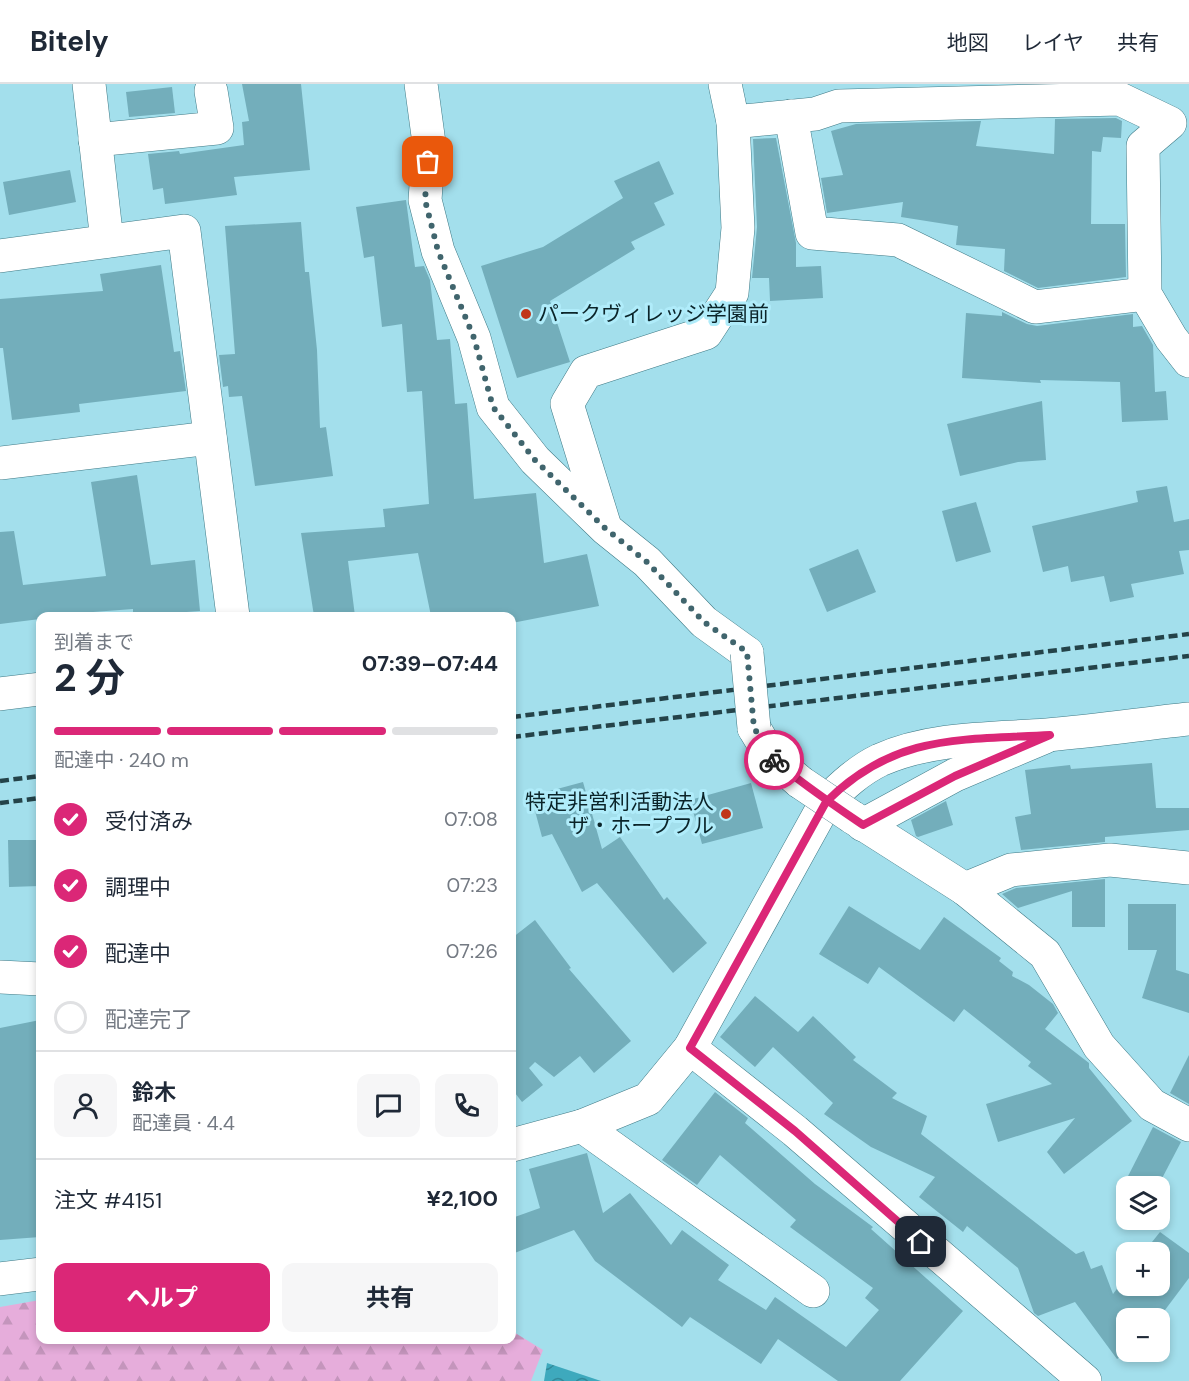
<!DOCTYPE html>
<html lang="ja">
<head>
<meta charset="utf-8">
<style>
	body { margin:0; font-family:"DM Sans","Noto Sans JP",sans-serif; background:#f6f6f7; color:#1f2937; height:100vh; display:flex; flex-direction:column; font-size:22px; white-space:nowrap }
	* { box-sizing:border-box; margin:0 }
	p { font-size:20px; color:#747a83 }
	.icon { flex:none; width:33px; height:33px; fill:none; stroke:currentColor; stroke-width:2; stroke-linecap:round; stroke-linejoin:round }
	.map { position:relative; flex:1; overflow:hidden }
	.sheet { position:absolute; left:36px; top:528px; width:480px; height:732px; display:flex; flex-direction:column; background:#fff; border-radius:12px; box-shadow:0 3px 9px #0003 }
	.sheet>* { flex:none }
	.controls { position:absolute; left:1116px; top:1092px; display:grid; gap:12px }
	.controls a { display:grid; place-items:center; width:54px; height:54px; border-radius:12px; background:#fff; box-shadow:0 3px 9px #0003; font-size:30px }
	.pin { position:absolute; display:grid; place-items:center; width:51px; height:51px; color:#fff; margin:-26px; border-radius:12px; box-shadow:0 3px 9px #0006 }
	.courier { position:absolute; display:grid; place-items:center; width:60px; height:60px; margin:-30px; border:4px solid #db2777; border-radius:50%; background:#fff; color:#222; box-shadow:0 2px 8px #0007 }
	.overview em { font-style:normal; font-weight:700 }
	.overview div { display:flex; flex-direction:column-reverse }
	.overview { display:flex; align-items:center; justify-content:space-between; height:102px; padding:0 18px }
	h1 { font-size:39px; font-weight:700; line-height:45px }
	.bar { display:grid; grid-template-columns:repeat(4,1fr); gap:9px 6px; align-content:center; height:72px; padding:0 18px }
	.bar i { height:8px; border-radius:4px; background:#e0e1e3 }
	.bar .selected { background:#db2777 }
	.bar p { grid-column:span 4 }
	.line { display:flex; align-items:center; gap:15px; padding:0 18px; border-top:2px solid #e0e1e3 }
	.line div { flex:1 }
	.round { display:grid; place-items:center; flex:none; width:63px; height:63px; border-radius:12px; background:#f6f6f7 }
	ol { padding:0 18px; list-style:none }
	li { display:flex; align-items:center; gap:18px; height:66px }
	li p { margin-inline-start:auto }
	li .icon { padding:6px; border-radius:50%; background:#db2777; color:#fff; stroke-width:4 }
	li:last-child { color:#747a83 }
	li i { width:33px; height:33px; border:3px solid #e0e1e3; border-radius:50% }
	.action { display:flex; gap:12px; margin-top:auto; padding:12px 18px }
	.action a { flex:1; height:69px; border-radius:12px; background:#db2777; color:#fff; font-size:24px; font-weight:700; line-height:69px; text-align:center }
	.action a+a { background:#f6f6f7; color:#1f2937 }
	header { display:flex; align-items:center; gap:36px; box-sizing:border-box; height:84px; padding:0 30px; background:#fff; border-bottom:2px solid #e0e1e3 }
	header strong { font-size:28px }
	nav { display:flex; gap:33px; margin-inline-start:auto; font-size:21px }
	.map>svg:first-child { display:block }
	.forest { fill:url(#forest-firs) }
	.water { fill:url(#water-waves) }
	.building { fill:#73aebb }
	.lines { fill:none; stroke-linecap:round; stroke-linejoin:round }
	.minor-casing { stroke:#3f7a86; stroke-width:34 }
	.tertiary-casing { stroke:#3f7a86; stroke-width:34 }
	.minor { stroke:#fff; stroke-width:33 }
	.tertiary { stroke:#fff; stroke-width:33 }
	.rail { stroke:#244349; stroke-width:4.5; stroke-dasharray:9 4.5; stroke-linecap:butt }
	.minor-bridge-casing { stroke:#3f7a86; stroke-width:34; stroke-linecap:butt }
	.minor-bridge { stroke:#fff; stroke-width:33 }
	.done { stroke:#40656d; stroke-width:6; stroke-dasharray:0 10.8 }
	.route { stroke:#db2777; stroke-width:8 }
	.poi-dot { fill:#c1361a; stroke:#b0ecfa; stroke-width:2 }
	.labels { text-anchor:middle; stroke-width:6; stroke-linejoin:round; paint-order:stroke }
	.poi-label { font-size:21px; fill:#0b2429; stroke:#b0ecfa; text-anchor:start }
</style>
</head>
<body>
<header>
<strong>Bitely</strong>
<nav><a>地図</a><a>レイヤ</a><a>共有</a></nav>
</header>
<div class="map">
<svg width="1189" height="1297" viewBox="0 0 1189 1297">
	<defs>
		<pattern id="forest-firs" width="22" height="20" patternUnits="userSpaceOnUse" patternTransform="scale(1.5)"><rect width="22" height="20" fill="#e6addb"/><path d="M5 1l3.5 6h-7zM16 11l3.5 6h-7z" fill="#c495bc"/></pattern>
		<pattern id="water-waves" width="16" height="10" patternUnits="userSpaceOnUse" patternTransform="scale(1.5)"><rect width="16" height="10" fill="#3ea9bd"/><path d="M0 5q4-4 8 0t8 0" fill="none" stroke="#32899a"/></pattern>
	</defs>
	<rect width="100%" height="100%" fill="#a3dfec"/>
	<polygon class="forest" points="40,1216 40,1256 512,1256 512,1247 543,1266 531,1297 0,1297 0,1223"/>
	<polygon class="water" points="547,1279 601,1297 544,1297"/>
	<g class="building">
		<polygon points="242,0 301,0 310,86 234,93 237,111 165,120 163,104 153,106 148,70 179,67 180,70 244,61 242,38 249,37"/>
		<polygon points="172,3 175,29 129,33 126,8"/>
		<polygon points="1116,34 1122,37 1121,54 1103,53 1101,68 1092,67 1091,140 1125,140 1126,193 1038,204 1004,187 1005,165 956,161 958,142 901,133 903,118 827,129 821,94 843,91 831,47 856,40 981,37 976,62 1054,70 1055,35"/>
		<polygon points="776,54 796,159 796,183 821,182 823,214 770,217 769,194 752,194 757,143 753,55"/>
		<polygon points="659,77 674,110 654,119 665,141 631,158 635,165 550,217 570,278 517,294 481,182 543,163 623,114 614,97"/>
		<polygon points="70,86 76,118 9,131 3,98"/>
		<polygon points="406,116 415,183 424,182 430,196 437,256 450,255 455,320 467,319 474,415 536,409 544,479 587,470 599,522 512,539 512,532 431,532 418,469 348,477 355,532 314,532 301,449 385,443 383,425 429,420 422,307 407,308 402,240 382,243 374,172 364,174 356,123"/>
		<polygon points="301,138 305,188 309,188 317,266 320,344 326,343 333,392 255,402 242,312 229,313 228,302 223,303 219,271 235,270 225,142"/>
		<polygon points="161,181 174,268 180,267 186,307 79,320 80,328 12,336 3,264 0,264 0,215 103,207 100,190"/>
		<polygon points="1002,228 1027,240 1037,242 1133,230 1133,243 1142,242 1153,261 1155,308 1166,307 1168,336 1122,338 1120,298 1040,296 1041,299 962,294 966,229 1002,232"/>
		<polygon points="1042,317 1046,376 1018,378 960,392 947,340"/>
		<polygon points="137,391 151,481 195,476 200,527 133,532 133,525 40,532 40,535 0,540 0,448 14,447 23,501 106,492 91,398"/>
		<polygon points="1167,402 1174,438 1189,435 1189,466 1179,467 1184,490 1131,500 1134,513 1110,518 1104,492 1071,498 1068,482 1043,488 1032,442 1138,418 1136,407"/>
		<polygon points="976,418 991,468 956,478 942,427"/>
		<polygon points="858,465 876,508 827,528 809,485"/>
		<polygon points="1152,679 1156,724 1189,724 1189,746 1105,753 1105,758 1021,766 1015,733 1031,730 1025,686 1070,681 1071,685"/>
		<polygon points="583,698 602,765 620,753 664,816 667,813 707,859 673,889 597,799 582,808 552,750 542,753 531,712"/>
		<polygon points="751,699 763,744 702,760 690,716"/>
		<polygon points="946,717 953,741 918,753 916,752 911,736"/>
		<polygon points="8,756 40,756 40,802 9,803"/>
		<polygon points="1105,795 1105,843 1072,843 1072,807 1018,824 1002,810 1016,804"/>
		<polygon points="1128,820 1176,820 1176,886 1189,890 1189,929 1142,914 1157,866 1128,866"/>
		<polygon points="849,822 920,866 944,833 1001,874 999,877 1013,888 1012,892 1029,901 1053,920 1058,929 1045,945 1089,979 1089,984 1132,1037 1064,1090 1047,1068 1075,1034 998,1058 986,1020 1052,1000 1028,982 1031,978 964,925 954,938 879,883 868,900 819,870"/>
		<polygon points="535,836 571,884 569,885 631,957 594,989 580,972 554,993 535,978 529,984 543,1001 522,1018 512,1005 512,854"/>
		<polygon points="755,912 798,948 813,932 856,973 853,976 897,1009 892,1014 927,1032 921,1050 1076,1170 1084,1167 1091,1185 1102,1181 1113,1210 1126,1193 1126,1202 1160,1202 1160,1168 1144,1168 1160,1148 1189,1169 1189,1194 1159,1234 1126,1234 1128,1268 1117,1275 1075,1218 1038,1232 1034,1229 1018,1184 967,1142 963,1148 919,1113 935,1093 871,1063 824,1030 833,1019 773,963 755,983 720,953"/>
		<polygon points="40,936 40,1153 0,1156 0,944"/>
		<polygon points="1189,971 1189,1020 1170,1009"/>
		<polygon points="715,1008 748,1034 745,1039 815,1100 873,1143 871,1145 963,1227 900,1297 838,1297 778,1255 761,1280 690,1233 682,1243 595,1177 574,1146 512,1170 512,1134 540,1124 529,1085 587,1069 603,1129 630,1109 671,1161 682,1146 729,1181 718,1196 766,1226 775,1213 846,1263 879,1226 865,1214 873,1204 790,1143 796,1136 720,1071 697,1101 662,1076"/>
		<polygon points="1153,1043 1181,1058 1158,1102 1123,1102"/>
	</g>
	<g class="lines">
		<g class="minor-casing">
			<g id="minor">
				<polyline points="89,0 107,157"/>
				<polyline points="421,0 429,59 425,116 438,167 474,254 493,323 535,376 606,445 647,478 704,538 747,569"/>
				<polyline points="791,32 812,149 898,156 1035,223 1145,210"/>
				<polyline points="733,38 815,30 839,22 1120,15 1170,39 1143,62 1145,210 1171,254 1189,277"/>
				<polyline points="95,56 217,44 211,7"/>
				<polyline points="0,172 184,147 233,532"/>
				<polyline points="0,379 210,354"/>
				<polyline points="605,443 567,320 586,288 706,249 732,209 738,144 733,38 725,0"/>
				<polyline points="0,610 40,605"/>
				<polyline points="754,644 772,674 800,698"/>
				<polyline points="852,733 965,805 1045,870 1099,962 1152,1021 1189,1041"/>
				<polyline points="863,741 955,691 1045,653"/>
				<polyline points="965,805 1011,786 1110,776 1189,784"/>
				<polyline points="0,893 40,895"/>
				<polyline points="690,964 795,1047 1085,1297"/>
				<polyline points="582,1042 813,1207"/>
			</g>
		</g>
		<g class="tertiary-casing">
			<g id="tertiary">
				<path d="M512,1061L582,1042L648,1015L690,964L826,718C842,702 859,686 880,676C932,653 992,655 1047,651C1095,647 1142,640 1189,635"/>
				<polyline points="0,1195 40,1190"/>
			</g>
		</g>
		<use href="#minor" class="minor"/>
		<use href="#tertiary" class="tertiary"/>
		<g class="rail">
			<polyline points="512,633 1189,550"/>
			<polyline points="512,653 1189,572"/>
			<polyline points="0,697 40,692"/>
			<polyline points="0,719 40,714"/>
		</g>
		<g class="minor-bridge-casing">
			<g id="minor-bridge">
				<polyline points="747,569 754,644"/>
				<polyline points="800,698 852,733"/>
			</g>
		</g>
		<use href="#minor-bridge" class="minor-bridge"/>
	</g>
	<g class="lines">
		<polyline class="done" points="428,78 425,116 438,167 474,254 493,323 535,376 606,445 647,478 704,538 747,568 754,644 774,676"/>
		<path class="route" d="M774,676C802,700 832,720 863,741L955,692L1050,651C960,656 894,650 826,718L690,964L795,1047L921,1158"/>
	</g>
	<g class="poi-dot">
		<circle cx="526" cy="230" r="6"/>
		<circle cx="726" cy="730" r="6"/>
	</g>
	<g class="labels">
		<g class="poi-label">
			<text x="538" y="237">パークヴィレッジ学園前</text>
			<text x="714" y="725" text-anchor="end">特定非営利活動法人<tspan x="714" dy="24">ザ・ホープフル</tspan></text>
		</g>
	</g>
</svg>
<div class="controls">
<a><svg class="icon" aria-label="layers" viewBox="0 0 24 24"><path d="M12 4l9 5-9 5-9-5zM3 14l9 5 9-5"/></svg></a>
<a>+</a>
<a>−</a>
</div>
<div class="pin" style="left:428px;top:78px;background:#ea580c"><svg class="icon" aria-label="bag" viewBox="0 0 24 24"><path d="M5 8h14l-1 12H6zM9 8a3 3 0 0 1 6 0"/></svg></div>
<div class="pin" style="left:921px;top:1158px;background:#1f2937"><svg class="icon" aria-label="home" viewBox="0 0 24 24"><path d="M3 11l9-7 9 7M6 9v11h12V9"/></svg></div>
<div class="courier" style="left:774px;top:676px"><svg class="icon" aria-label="bike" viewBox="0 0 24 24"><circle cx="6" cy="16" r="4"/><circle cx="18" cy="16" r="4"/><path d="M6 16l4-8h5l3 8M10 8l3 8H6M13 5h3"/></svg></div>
<section class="sheet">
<div class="overview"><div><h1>2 分</h1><p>到着まで</p></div><em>07:39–07:44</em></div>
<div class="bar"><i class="selected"></i><i class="selected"></i><i class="selected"></i><i></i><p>配達中 · 240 m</p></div>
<ol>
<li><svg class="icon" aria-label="check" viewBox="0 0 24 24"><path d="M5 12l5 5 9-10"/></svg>受付済み<p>07:08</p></li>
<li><svg class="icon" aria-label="check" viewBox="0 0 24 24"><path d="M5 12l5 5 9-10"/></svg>調理中<p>07:23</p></li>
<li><svg class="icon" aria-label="check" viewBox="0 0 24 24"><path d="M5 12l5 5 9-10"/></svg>配達中<p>07:26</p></li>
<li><i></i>配達完了</li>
</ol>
<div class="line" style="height:108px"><a class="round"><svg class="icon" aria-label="person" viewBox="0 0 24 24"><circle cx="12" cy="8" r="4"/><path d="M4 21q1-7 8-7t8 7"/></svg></a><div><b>鈴木</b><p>配達員 · 4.4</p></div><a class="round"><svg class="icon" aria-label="chat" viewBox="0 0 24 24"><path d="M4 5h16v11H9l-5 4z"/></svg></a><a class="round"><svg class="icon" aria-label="phone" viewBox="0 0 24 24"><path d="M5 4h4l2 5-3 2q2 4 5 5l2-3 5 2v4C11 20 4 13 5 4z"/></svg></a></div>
<div class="line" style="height:78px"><div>注文 #4151</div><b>¥2,100</b></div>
<div class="action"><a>ヘルプ</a><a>共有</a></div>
</section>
</div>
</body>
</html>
